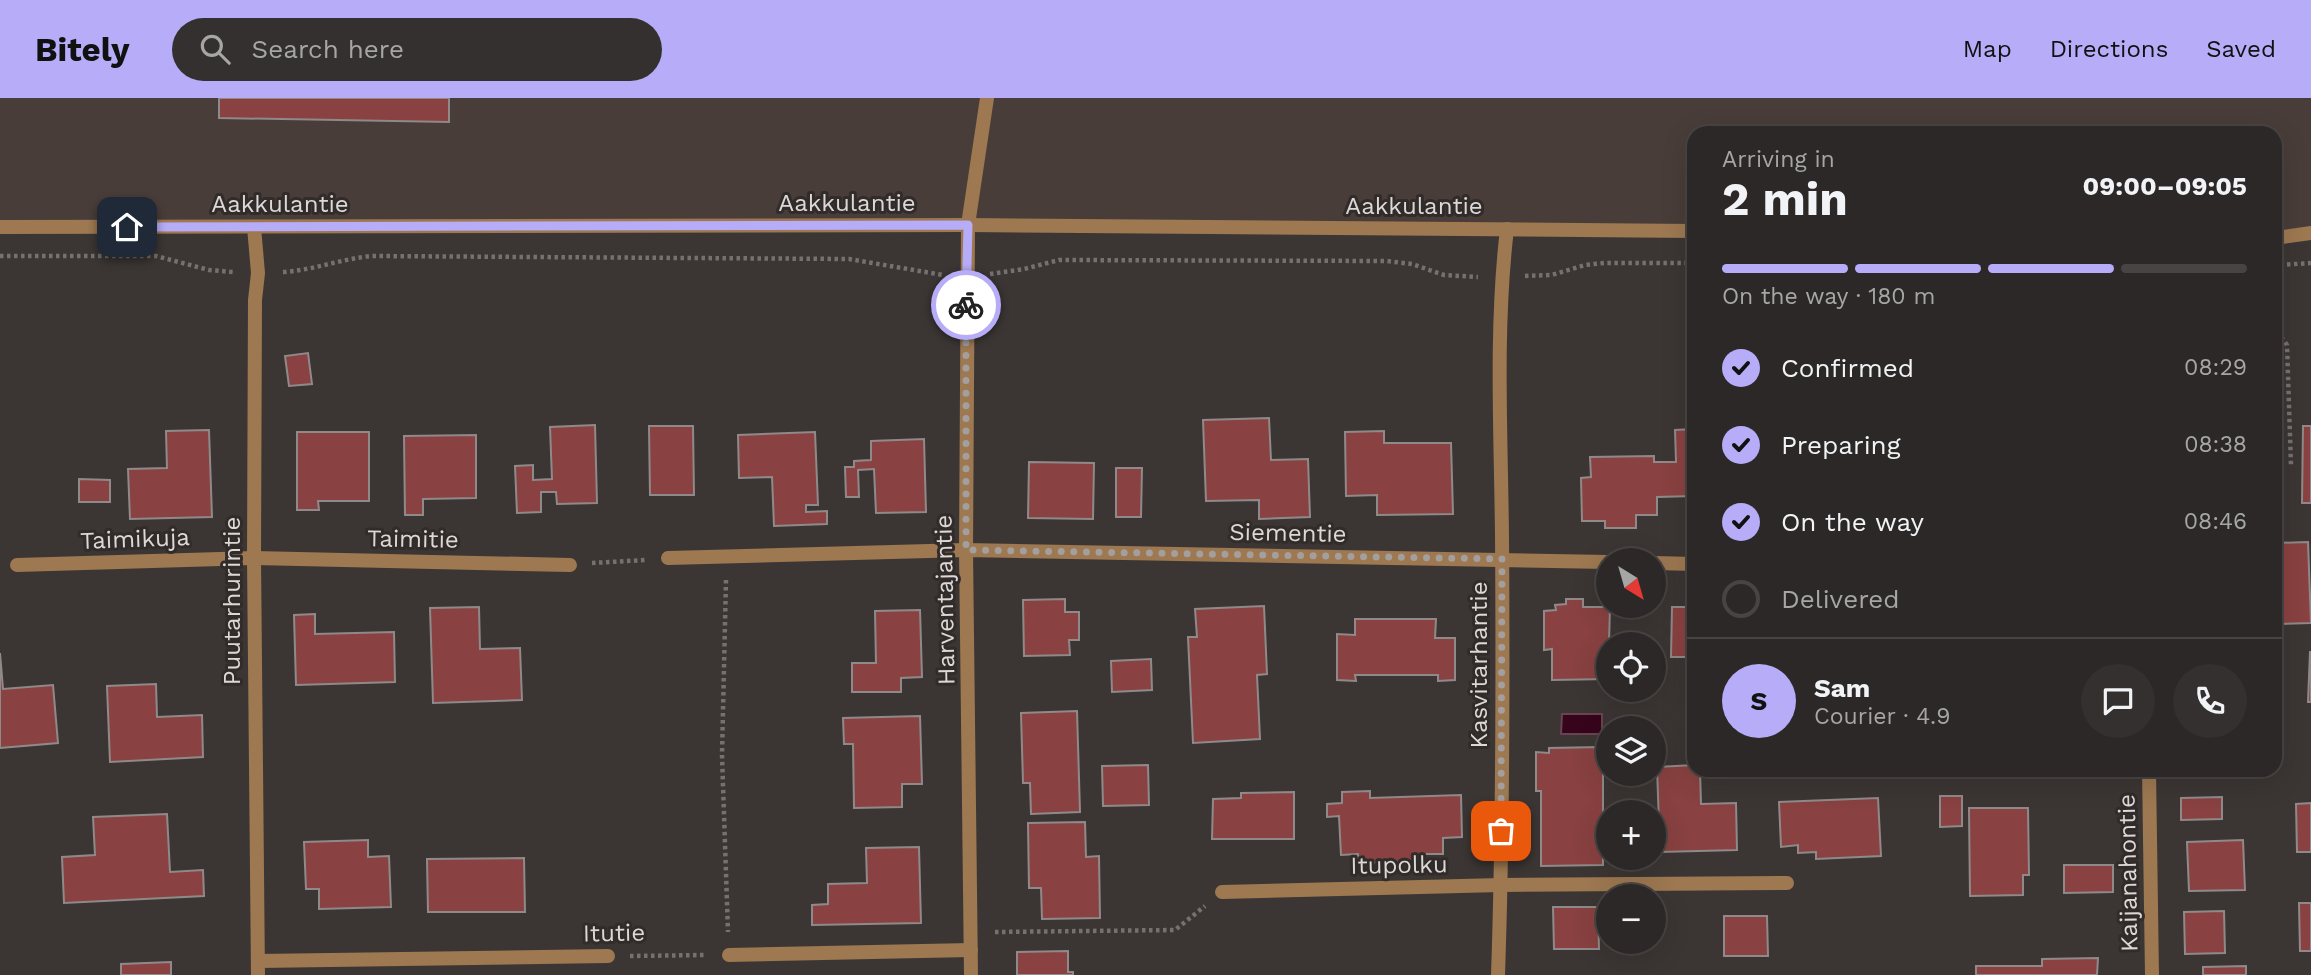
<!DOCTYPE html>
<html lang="en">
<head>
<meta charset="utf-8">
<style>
	body { margin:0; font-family:"Work Sans",sans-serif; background:#34302f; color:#f1f3f6; height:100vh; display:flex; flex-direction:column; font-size:26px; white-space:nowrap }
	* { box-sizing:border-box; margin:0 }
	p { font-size:23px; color:#a6a6a7 }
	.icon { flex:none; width:38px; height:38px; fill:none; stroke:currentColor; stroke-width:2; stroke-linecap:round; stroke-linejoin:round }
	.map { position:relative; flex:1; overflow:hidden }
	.details { position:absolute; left:1687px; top:28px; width:595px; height:651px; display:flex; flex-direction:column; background:#2c2827; border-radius:21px; box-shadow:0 7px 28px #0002,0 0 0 2px #484444 }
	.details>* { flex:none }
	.needle { width:46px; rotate:143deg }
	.controls { position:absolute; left:1596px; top:450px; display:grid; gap:14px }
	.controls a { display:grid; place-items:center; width:70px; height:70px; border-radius:50%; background:#2c2827; box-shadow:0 7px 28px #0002,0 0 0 2px #484444; font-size:35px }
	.pin { position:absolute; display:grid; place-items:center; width:60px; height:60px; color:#fff; margin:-30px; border-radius:14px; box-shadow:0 4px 10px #0006 }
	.courier { position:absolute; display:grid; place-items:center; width:70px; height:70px; margin:-35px; border:5px solid #b6acf8; border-radius:50%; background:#fff; color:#222; box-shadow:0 2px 9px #0007 }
	.summary em { font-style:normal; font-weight:700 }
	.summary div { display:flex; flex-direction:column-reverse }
	.summary { display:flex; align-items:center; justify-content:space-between; height:119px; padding:0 35px }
	h1 { font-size:46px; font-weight:700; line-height:52px }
	.bar { display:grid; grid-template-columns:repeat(4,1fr); gap:10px 7px; align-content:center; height:84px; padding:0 35px }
	.bar i { height:9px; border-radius:5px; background:#484444 }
	.bar .on { background:#b6acf8 }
	.bar p { grid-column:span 4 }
	.line { display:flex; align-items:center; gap:18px; padding:0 35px; border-top:2px solid #484444 }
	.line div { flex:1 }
	.round { display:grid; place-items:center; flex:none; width:74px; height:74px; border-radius:37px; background:#34302f }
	ol { padding:0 35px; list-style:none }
	li { display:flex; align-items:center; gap:21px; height:77px }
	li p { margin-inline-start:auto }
	li .icon { padding:7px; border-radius:50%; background:#b6acf8; color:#111; stroke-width:4 }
	li:last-child { color:#a6a6a7 }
	li i { width:38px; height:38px; border:4px solid #484444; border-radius:50% }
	header { display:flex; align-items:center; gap:42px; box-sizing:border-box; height:98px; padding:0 35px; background:#b6acf8; color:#111 }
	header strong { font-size:33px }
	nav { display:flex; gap:38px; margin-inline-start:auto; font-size:24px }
	.search { width:490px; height:63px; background:#34302f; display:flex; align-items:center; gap:18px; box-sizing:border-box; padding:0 24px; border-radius:38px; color:#a6a6a7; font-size:26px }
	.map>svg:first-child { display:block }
	.built { fill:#483d38 }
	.water { fill:#36051b; stroke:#684453; stroke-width:2 }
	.building { fill:#894141; stroke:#908989; stroke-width:2 }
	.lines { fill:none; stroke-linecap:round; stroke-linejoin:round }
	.path { stroke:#767170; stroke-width:4.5; stroke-dasharray:3.5 3.5; stroke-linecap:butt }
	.service { stroke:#9d7851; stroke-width:14 }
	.minor { stroke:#9d7851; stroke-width:14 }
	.tertiary { stroke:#9d7851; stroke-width:14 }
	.done { stroke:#a39f9e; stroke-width:7; stroke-dasharray:0 12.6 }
	.route { stroke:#b6acf8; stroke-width:9 }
	.labels { text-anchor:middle; stroke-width:6; stroke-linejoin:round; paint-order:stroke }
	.street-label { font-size:24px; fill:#dbd8d7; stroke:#312c2a }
</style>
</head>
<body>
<header>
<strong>Bitely</strong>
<div class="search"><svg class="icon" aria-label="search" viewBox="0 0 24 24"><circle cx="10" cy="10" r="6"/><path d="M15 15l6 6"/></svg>Search here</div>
<nav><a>Map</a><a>Directions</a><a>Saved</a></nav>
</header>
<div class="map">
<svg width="2311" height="877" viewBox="0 0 2311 877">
	<rect width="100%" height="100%" fill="#3b3634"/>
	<polygon class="built" points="0,0 2311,0 2311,135 2275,140 2275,35 1694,35 1694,133 0,122"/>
	<polygon class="water" points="1562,616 1602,616 1602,636 1561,636"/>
	<g class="building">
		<polygon points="219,0 449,0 449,24 219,20"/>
		<polygon points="308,255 312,286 289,288 285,258"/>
		<polygon points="1269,320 1271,362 1308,361 1310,419 1259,421 1259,402 1206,403 1203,322"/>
		<polygon points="595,327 597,405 557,406 556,394 541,394 541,414 517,415 515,368 533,367 533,382 552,381 550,329"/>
		<polygon points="649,328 693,328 694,397 650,397"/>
		<polygon points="2303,328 2311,328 2311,405 2302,405"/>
		<polygon points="1694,331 1694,398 1657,399 1657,417 1636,417 1636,430 1605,430 1605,423 1582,423 1581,380 1591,379 1590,359 1654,358 1654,364 1676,364 1675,332"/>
		<polygon points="209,332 212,419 130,421 128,371 167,370 166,333"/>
		<polygon points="1384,333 1384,345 1451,345 1453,416 1377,417 1377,397 1346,398 1345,334"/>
		<polygon points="297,334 369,334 369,403 318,403 319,412 297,412"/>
		<polygon points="815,334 818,407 806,407 806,414 827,413 827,426 774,428 772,379 739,380 738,337"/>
		<polygon points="476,337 476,400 423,401 423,417 405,417 404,338"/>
		<polygon points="924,341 926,414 876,415 874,371 858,372 859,399 846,399 845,369 854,369 854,363 871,362 871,343"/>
		<polygon points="1029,364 1094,365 1093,421 1028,420"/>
		<polygon points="1116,370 1142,370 1141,419 1116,419"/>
		<polygon points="79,381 110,382 110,404 79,404"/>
		<polygon points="2308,444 2311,525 2275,526 2275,445"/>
		<polygon points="1065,501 1065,514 1079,514 1079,542 1069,542 1070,557 1024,558 1023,502"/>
		<polygon points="1566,501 1583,501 1583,509 1610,509 1608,581 1552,582 1552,551 1544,552 1544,513 1556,512 1555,507 1566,506"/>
		<polygon points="1264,508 1267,576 1257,577 1260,641 1193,645 1188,539 1197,539 1195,511"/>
		<polygon points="479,509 480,551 520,550 522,602 433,605 430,510"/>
		<polygon points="1672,509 1694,509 1694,559 1671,559"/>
		<polygon points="920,512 922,579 901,580 901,594 852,594 852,565 876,565 875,513"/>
		<polygon points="315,516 315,536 394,534 395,584 296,587 294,517"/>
		<polygon points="1355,521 1436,521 1435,540 1455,540 1455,582 1438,583 1438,577 1355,577 1356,583 1337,582 1337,536 1355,537"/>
		<polygon points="2310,554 2311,554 2311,604 2308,604"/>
		<polygon points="0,555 3,591 53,587 58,645 0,650"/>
		<polygon points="1151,561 1152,592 1112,594 1111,563"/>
		<polygon points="156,586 157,619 202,617 203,659 110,664 107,588"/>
		<polygon points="1077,613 1080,714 1031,716 1030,685 1023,685 1021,615"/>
		<polygon points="920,618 922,686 902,686 902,709 854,710 853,646 844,646 843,620"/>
		<polygon points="1600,649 1600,655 1608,655 1608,676 1616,676 1603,676 1603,767 1541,768 1541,693 1536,693 1536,654 1549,655 1549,650"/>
		<polygon points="1148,667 1149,707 1103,708 1102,668"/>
		<polygon points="1694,667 1694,672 1700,672 1701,706 1736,705 1737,752 1660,754 1657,669"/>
		<polygon points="1370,693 1370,700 1461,697 1462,739 1443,740 1443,756 1422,756 1422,763 1358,765 1358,756 1341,757 1339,718 1327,719 1327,706 1342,705 1342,694"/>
		<polygon points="1294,694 1294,741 1212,741 1213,701 1241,700 1241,695"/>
		<polygon points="1940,698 1962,698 1962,728 1940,729"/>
		<polygon points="2222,699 2222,721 2181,722 2181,700"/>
		<polygon points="1878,700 1881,758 1816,761 1816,754 1798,755 1798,747 1781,749 1779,704"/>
		<polygon points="2311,705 2311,754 2297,754 2296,706"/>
		<polygon points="1969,710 2028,710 2029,777 2023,777 2023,797 1970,798"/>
		<polygon points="167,716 170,774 203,772 204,798 64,805 62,759 95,757 93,719"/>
		<polygon points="1085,724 1086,759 1099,758 1100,820 1042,821 1041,790 1029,790 1028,725"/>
		<polygon points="368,742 368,759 389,758 391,809 319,811 319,791 306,791 304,744"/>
		<polygon points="2243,742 2245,792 2189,793 2187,744"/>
		<polygon points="919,749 921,825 812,827 812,807 828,806 828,786 867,785 866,750"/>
		<polygon points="524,760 525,814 428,814 427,761"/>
		<polygon points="2064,767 2113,767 2113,794 2064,795"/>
		<polygon points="2299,805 2311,805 2311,853 2300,853"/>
		<polygon points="1553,809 1598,809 1599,851 1554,851"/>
		<polygon points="2224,813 2225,855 2185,856 2184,814"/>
		<polygon points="1724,818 1767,818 1768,858 1724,858"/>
		<polygon points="1068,853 1068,874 1073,874 1073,877 1017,877 1017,854"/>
		<polygon points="2098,860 2097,877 1976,877 1976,868 2042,868 2042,861"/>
		<polygon points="171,864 171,877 121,877 121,866"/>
		<polygon points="2246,868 2246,877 2203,877 2203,869"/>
	</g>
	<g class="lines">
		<g class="path">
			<polyline points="0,158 156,158 209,172 233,174"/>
			<polyline points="2280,167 2311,165"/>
			<path d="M283,174C314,172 341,161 371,158L849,161L943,177"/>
			<polyline points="990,176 1024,171 1059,162 1387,163 1412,166 1444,177 1478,179"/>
			<polyline points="1525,178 1552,177 1585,167 1604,165 1694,165"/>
			<polyline points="2277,233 2287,247 2291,368"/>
			<polyline points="592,465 646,462"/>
			<polyline points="726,482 722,657 728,834"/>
			<polyline points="995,834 1175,832 1205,808"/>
			<polyline points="630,858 705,857"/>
		</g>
		<polyline class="service" points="968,127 987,0"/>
		<g class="minor">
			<polyline points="968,127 966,452 971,877"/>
			<polyline points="254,129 258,175 255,202 254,460 258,877"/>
			<polyline points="668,460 966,452 1608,464"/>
			<polyline points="1654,465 1694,466"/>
			<polyline points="17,467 254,460 570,467"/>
			<polyline points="2149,672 2152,877"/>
			<polyline points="1222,794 1501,787 1787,785"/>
			<polyline points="729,857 971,852"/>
			<polyline points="258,863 608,858"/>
			<path d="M1498,877C1503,731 1503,584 1502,438C1501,336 1495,232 1507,131"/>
		</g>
		<g class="tertiary">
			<polyline points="0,129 968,127 1694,133"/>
			<polyline points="2275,140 2311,135"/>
		</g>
	</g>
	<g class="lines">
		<polyline class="done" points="966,207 966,452 1502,461 1501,733"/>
		<polyline class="route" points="127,129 968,127 966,207"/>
	</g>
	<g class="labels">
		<g class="street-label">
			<text x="847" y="113">Aakkulantie</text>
			<text x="280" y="114">Aakkulantie</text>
			<text x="1414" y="116">Aakkulantie</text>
			<text transform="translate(1288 435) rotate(1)" y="8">Siementie</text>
			<text transform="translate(135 441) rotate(-2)" y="8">Taimikuja</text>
			<text transform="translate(413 441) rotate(1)" y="8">Taimitie</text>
			<text transform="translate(945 502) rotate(-91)" y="8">Harventajantie</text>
			<text transform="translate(232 503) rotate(-90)" y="8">Puutarhurintie</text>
			<text transform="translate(1479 567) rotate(-90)" y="8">Kasvitarhantie</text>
			<text transform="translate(1399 767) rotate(-1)" y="8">Itupolku</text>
			<text transform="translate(2128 775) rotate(-91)" y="8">Kaijanahontie</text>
			<text transform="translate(614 835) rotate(-1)" y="8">Itutie</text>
		</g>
	</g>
</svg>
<div class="controls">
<a><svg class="needle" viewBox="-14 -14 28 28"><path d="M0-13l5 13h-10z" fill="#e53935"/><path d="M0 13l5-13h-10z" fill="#a6a6a7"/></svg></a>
<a><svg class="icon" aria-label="locate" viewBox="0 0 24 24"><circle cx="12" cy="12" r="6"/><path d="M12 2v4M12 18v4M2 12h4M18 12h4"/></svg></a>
<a><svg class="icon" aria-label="layers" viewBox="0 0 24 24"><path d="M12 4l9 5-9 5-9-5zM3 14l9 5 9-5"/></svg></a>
<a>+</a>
<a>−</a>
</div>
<div class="pin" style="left:1501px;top:733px;background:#ea580c"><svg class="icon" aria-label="bag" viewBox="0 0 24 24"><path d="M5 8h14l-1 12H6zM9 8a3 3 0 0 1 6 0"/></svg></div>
<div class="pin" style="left:127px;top:129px;background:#1f2937"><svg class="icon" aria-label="home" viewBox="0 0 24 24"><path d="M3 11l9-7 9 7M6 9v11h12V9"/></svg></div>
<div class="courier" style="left:966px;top:207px"><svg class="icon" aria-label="bike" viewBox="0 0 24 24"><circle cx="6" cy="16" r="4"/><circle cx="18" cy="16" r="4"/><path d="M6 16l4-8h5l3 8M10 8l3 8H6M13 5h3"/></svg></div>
<section class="details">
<div class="summary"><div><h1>2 min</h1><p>Arriving in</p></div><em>09:00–09:05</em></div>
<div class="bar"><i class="on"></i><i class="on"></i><i class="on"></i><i></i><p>On the way · 180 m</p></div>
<ol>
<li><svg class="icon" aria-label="check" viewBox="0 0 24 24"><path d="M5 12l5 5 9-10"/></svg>Confirmed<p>08:29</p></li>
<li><svg class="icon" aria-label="check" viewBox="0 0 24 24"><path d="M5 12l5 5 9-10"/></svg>Preparing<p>08:38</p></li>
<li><svg class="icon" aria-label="check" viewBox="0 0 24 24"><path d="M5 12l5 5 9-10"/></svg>On the way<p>08:46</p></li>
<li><i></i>Delivered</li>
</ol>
<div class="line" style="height:126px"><b class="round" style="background:#b6acf8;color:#111">S</b><div><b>Sam</b><p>Courier · 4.9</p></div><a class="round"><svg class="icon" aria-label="chat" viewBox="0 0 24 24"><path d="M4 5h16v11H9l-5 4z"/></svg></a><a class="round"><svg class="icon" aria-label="phone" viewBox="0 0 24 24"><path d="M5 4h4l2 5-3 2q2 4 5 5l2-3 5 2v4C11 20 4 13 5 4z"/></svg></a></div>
</section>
</div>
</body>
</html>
